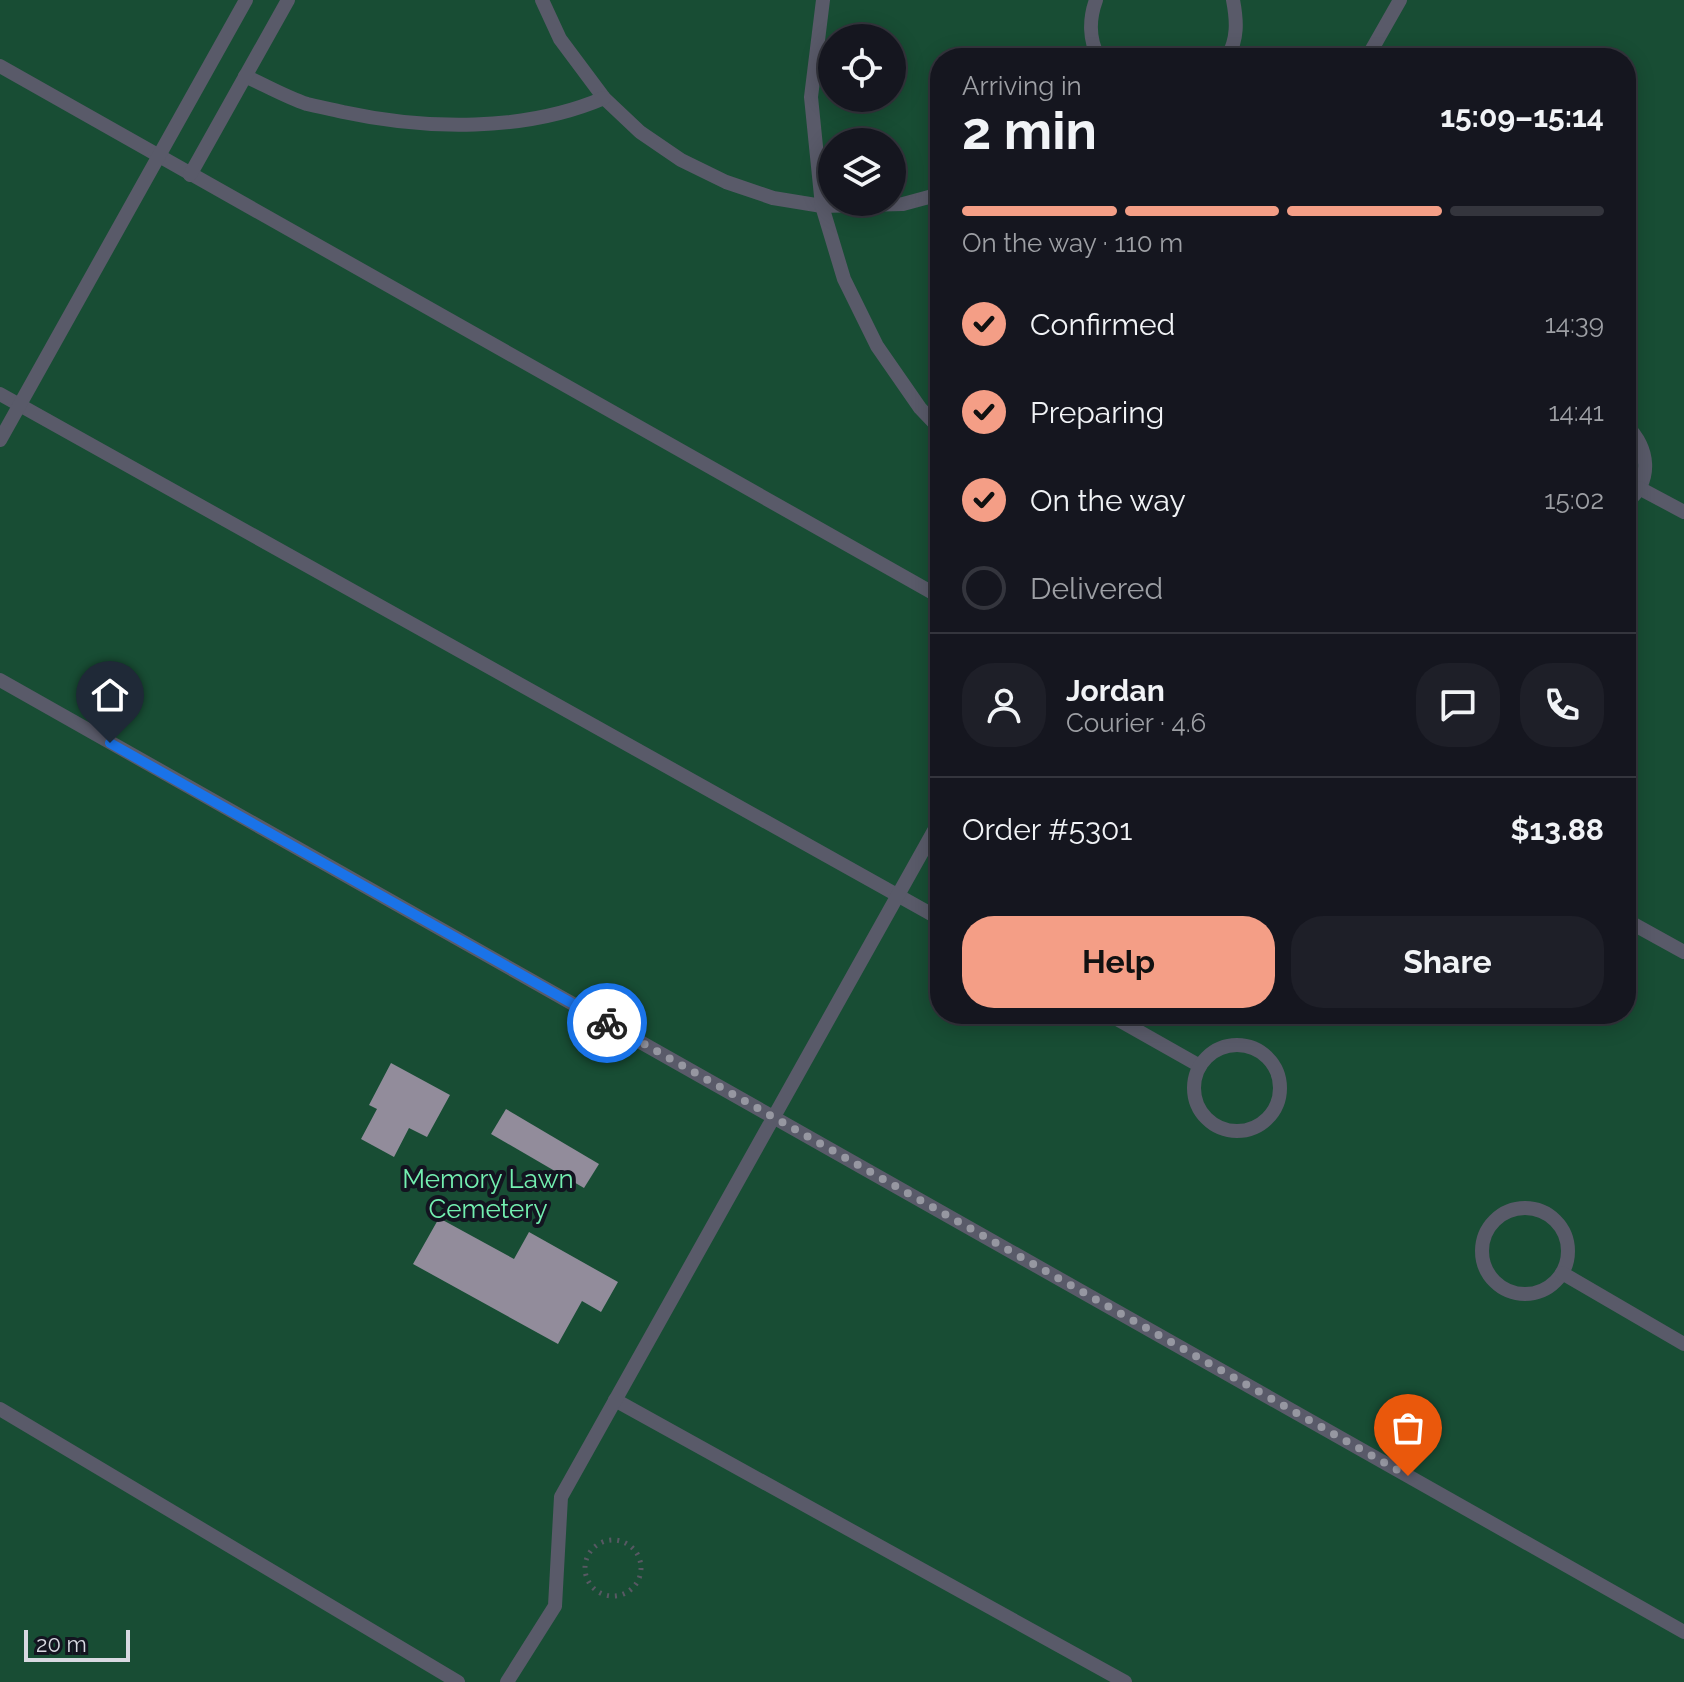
<!DOCTYPE html>
<html lang="en">
<head>
<meta charset="utf-8">
<style>
	body { margin:0; font-family:Raleway,sans-serif; background:#1e1f28; color:#f1f3f6; height:100vh; display:flex; flex-direction:column; font-size:30px; white-space:nowrap }
	* { box-sizing:border-box; margin:0 }
	p { font-size:26px; color:#9d9fa4 }
	.icon { flex:none; width:44px; height:44px; fill:none; stroke:currentColor; stroke-width:2; stroke-linecap:round; stroke-linejoin:round }
	.map { position:relative; flex:1; overflow:hidden }
	.side { position:absolute; left:930px; top:48px; width:706px; height:976px; display:flex; flex-direction:column; background:#15161f; border-radius:32px; box-shadow:0 4px 20px #0003,0 0 0 2px #34353d }
	.side>* { flex:none }
	.tools { position:absolute; left:818px; top:24px; display:grid; gap:16px }
	.tools a { display:grid; place-items:center; width:88px; height:88px; border-radius:50%; background:#15161f; box-shadow:0 4px 20px #0003,0 0 0 2px #34353d; font-size:40px }
	.scale { position:absolute; left:24px; bottom:20px; width:106px; box-sizing:border-box; padding-left:8px; border:4px solid #d8d9e1; border-top:0; font-size:22px; line-height:28px; white-space:nowrap; color:#d8d9e1; -webkit-text-stroke:6px #131420; paint-order:stroke }
	.pin { position:absolute; display:grid; place-items:center; width:68px; height:68px; color:#fff; margin:-82px -34px; border-radius:50% 50% 50% 0; rotate:-45deg; box-shadow:0 0 8px #0007 }
	.pin .icon { rotate:45deg }
	.courier { position:absolute; display:grid; place-items:center; width:80px; height:80px; margin:-40px; border:6px solid #1a73e8; border-radius:50%; background:#fff; color:#222; box-shadow:0 2px 10px #0007 }
	.overview em { font-style:normal; font-weight:700 }
	.overview div { display:flex; flex-direction:column-reverse }
	.overview { display:flex; align-items:center; justify-content:space-between; height:136px; padding:0 32px }
	h1 { font-size:52px; font-weight:700; line-height:60px }
	.bar { display:grid; grid-template-columns:repeat(4,1fr); gap:12px 8px; align-content:center; height:96px; padding:0 32px }
	.bar i { height:10px; border-radius:6px; background:#34353d }
	.bar .selected { background:#f49e86 }
	.bar p { grid-column:span 4 }
	.line { display:flex; align-items:center; gap:20px; padding:0 32px; border-top:2px solid #34353d }
	.line div { flex:1 }
	.round { display:grid; place-items:center; flex:none; width:84px; height:84px; border-radius:32px; background:#1e1f28 }
	ol { padding:0 32px; list-style:none }
	li { display:flex; align-items:center; gap:24px; height:88px }
	li p { margin-inline-start:auto }
	li .icon { padding:8px; border-radius:50%; background:#f49e86; color:#111; stroke-width:4 }
	li:last-child { color:#9d9fa4 }
	li i { width:44px; height:44px; border:4px solid #34353d; border-radius:50% }
	.action { display:flex; gap:16px; margin-top:auto; padding:16px 32px }
	.action a { flex:1; height:92px; border-radius:32px; background:#f49e86; color:#111; font-size:32px; font-weight:700; line-height:92px; text-align:center }
	.action a+a { background:#1e1f28; color:#f1f3f6 }
	.map>svg:first-child { display:block }
	.green { fill:#184d34; fill-rule:evenodd }
	.building { fill:#928c9b }
	.lines { fill:none; stroke-linecap:round; stroke-linejoin:round }
	.path { stroke:#575863; stroke-width:5; stroke-dasharray:2 6; stroke-linecap:butt }
	.service { stroke:#595a69; stroke-width:14 }
	.done { stroke:#9697a1; stroke-width:8; stroke-dasharray:0 14.4 }
	.route { stroke:#1a73e8; stroke-width:10 }
	.labels { text-anchor:middle; stroke-width:8; stroke-linejoin:round; paint-order:stroke }
	.park-label { font-size:26px; fill:#73efb0; stroke:#131420 }
</style>
</head>
<body>
<div class="map">
<svg width="1684" height="1682" viewBox="0 0 1684 1682">
	<rect width="100%" height="100%" fill="#1c1d29"/>
	<path class="green" d="M0,0H1684V1682H0ZM832,38H892V98H832ZM940,58H1626V1014H940ZM832,142H892V202H832Z"/>
	<g class="building">
		<polygon points="391,1063 450,1095 427,1137 409,1128 394,1157 361,1139 377,1109 369,1105"/>
		<polygon points="506,1109 599,1164 584,1188 491,1134"/>
		<polygon points="439,1218 514,1259 529,1232 618,1282 601,1312 582,1301 558,1344 413,1264"/>
	</g>
	<g class="lines">
		<circle class="path" cx="613" cy="1568" r="28"/>
		<g class="service">
			<polyline points="542,0 560,39 604,98 640,132 681,160 726,182 773,198 822,206 903,204 940,194"/>
			<polyline points="823,0 811,97 822,206 844,279 877,346 920,408 940,429"/>
			<path d="M1096,0C1089,19 1089,40 1099,58"/>
			<path d="M1227,58C1238,39 1237,21 1233,0"/>
			<polyline points="1367,58 1400,0"/>
			<polyline points="0,66 940,597"/>
			<path d="M245,76C265,85 286,97 307,104C319,107 331,109 343,112C426,130 525,132 604,98"/>
			<polyline points="190,175 288,0"/>
			<polyline points="0,394 940,919"/>
			<path d="M1626,425C1649,448 1654,480 1626,503"/>
			<polyline points="0,440 246,0"/>
			<polyline points="1639,488 1684,512"/>
			<polyline points="0,680 1684,1632"/>
			<polyline points="1626,920 1684,952"/>
			<polyline points="1108,1014 1200,1066"/>
			<circle cx="1237" cy="1088" r="43"/>
			<circle cx="1525" cy="1251" r="43"/>
			<polyline points="1562,1273 1684,1344"/>
			<polyline points="615,1400 1125,1682"/>
			<polyline points="0,1409 458,1682"/>
			<polyline points="507,1682 555,1606 561,1497 940,820"/>
		</g>
	</g>
	<g class="lines">
		<polyline class="done" points="607,1023 1408,1476"/>
		<polyline class="route" points="110,743 607,1023"/>
	</g>
	<g class="labels">
		<g class="park-label">
			<text x="488" y="1188">Memory Lawn<tspan x="488" dy="30">Cemetery</tspan></text>
		</g>
	</g>
</svg>
<div class="tools">
<a><svg class="icon" aria-label="locate" viewBox="0 0 24 24"><circle cx="12" cy="12" r="6"/><path d="M12 2v4M12 18v4M2 12h4M18 12h4"/></svg></a>
<a><svg class="icon" aria-label="layers" viewBox="0 0 24 24"><path d="M12 4l9 5-9 5-9-5zM3 14l9 5 9-5"/></svg></a>
</div>
<div class="scale">20 m</div>
<div class="pin" style="left:1408px;top:1476px;background:#ea580c"><svg class="icon" aria-label="bag" viewBox="0 0 24 24"><path d="M5 8h14l-1 12H6zM9 8a3 3 0 0 1 6 0"/></svg></div>
<div class="pin" style="left:110px;top:743px;background:#1f2937"><svg class="icon" aria-label="home" viewBox="0 0 24 24"><path d="M3 11l9-7 9 7M6 9v11h12V9"/></svg></div>
<div class="courier" style="left:607px;top:1023px"><svg class="icon" aria-label="bike" viewBox="0 0 24 24"><circle cx="6" cy="16" r="4"/><circle cx="18" cy="16" r="4"/><path d="M6 16l4-8h5l3 8M10 8l3 8H6M13 5h3"/></svg></div>
<section class="side">
<div class="overview"><div><h1>2 min</h1><p>Arriving in</p></div><em>15:09–15:14</em></div>
<div class="bar"><i class="selected"></i><i class="selected"></i><i class="selected"></i><i></i><p>On the way · 110 m</p></div>
<ol>
<li><svg class="icon" aria-label="check" viewBox="0 0 24 24"><path d="M5 12l5 5 9-10"/></svg>Confirmed<p>14:39</p></li>
<li><svg class="icon" aria-label="check" viewBox="0 0 24 24"><path d="M5 12l5 5 9-10"/></svg>Preparing<p>14:41</p></li>
<li><svg class="icon" aria-label="check" viewBox="0 0 24 24"><path d="M5 12l5 5 9-10"/></svg>On the way<p>15:02</p></li>
<li><i></i>Delivered</li>
</ol>
<div class="line" style="height:144px"><a class="round"><svg class="icon" aria-label="person" viewBox="0 0 24 24"><circle cx="12" cy="8" r="4"/><path d="M4 21q1-7 8-7t8 7"/></svg></a><div><b>Jordan</b><p>Courier · 4.6</p></div><a class="round"><svg class="icon" aria-label="chat" viewBox="0 0 24 24"><path d="M4 5h16v11H9l-5 4z"/></svg></a><a class="round"><svg class="icon" aria-label="phone" viewBox="0 0 24 24"><path d="M5 4h4l2 5-3 2q2 4 5 5l2-3 5 2v4C11 20 4 13 5 4z"/></svg></a></div>
<div class="line" style="height:104px"><div>Order #5301</div><b>$13.88</b></div>
<div class="action"><a>Help</a><a>Share</a></div>
</section>
</div>
</body>
</html>
